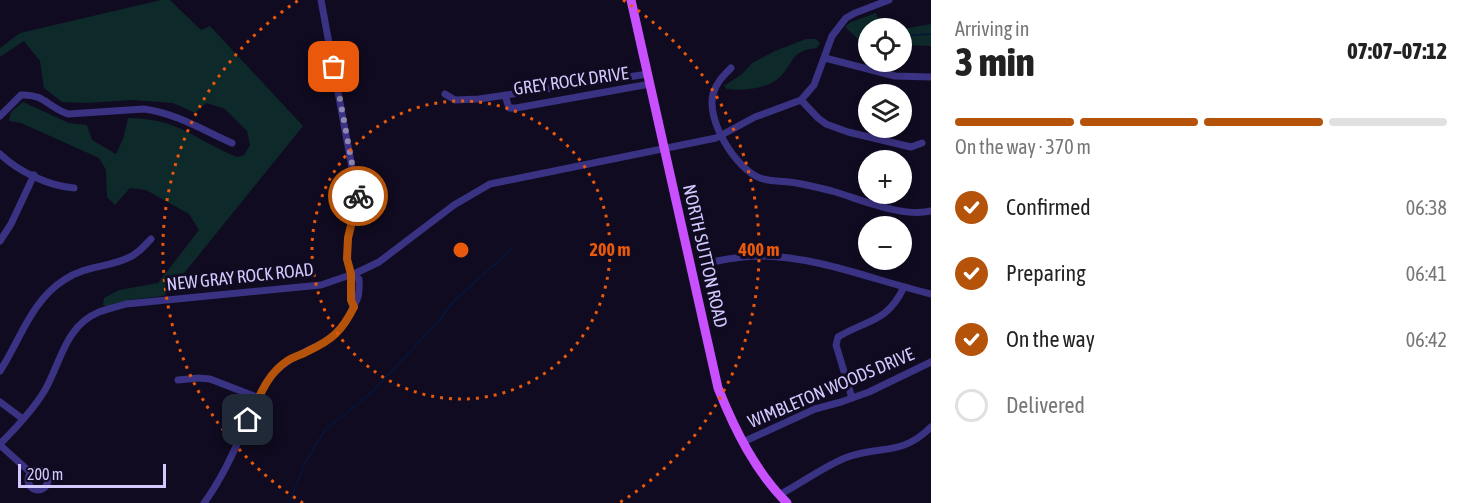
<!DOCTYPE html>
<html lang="en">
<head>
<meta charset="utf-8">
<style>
	body { margin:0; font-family:"Asap Condensed",sans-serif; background:#f2f2f2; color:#222; height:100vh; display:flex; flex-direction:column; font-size:22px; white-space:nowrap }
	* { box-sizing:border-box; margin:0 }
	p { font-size:20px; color:#767676 }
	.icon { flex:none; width:33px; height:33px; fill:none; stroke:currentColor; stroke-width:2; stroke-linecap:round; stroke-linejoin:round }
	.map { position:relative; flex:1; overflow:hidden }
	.details { display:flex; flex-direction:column; background:#fff; width:540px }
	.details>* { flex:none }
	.buttons { position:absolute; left:858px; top:18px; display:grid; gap:12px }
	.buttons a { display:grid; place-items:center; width:54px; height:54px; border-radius:50%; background:#fff; box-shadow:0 3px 9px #0003; font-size:30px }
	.scale { position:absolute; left:18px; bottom:15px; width:148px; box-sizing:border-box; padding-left:6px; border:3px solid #d3c9ff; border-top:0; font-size:16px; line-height:21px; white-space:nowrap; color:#d3c9ff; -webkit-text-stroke:4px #100b20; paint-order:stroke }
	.pin { position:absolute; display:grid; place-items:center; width:51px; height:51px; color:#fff; margin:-26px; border-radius:12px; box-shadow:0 3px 9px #0006 }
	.courier { position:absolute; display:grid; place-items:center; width:60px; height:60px; margin:-30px; border:4px solid #b45309; border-radius:50%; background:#fff; color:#222; box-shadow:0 2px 8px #0007 }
	.overview em { font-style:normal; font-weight:800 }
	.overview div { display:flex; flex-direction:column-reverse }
	.overview { display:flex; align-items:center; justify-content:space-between; height:102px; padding:0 24px }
	h1 { font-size:39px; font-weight:800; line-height:45px }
	.bar { display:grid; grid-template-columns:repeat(4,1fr); gap:9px 6px; align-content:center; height:72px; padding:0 24px }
	.bar i { height:8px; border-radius:4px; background:#e0e0e0 }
	.bar .selected { background:#b45309 }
	.bar p { grid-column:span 4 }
	ol { padding:0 24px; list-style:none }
	li { display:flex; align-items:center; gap:18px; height:66px }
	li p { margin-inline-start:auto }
	li .icon { padding:6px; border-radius:50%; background:#b45309; color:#fff; stroke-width:4 }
	li:last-child { color:#767676 }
	li i { width:33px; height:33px; border:3px solid #e0e0e0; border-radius:50% }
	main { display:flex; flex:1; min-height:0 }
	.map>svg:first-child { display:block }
	.green { fill:#0d292a }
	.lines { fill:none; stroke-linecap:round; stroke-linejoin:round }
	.stream { stroke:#05163e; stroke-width:1.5 }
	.minor { stroke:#3a3282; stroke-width:7 }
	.major { stroke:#c950ff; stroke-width:9 }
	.done { stroke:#8f86b1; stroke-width:6; stroke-dasharray:0 10.8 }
	.route { stroke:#b45309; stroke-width:8 }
	.ring { fill:none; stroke:#e8590c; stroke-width:3; stroke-dasharray:3 6 }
	.labels { text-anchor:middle; stroke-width:6; stroke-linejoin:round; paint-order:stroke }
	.street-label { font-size:18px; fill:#d3c9ff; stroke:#100b20 }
	.centre { fill:#e8590c; stroke:#100b20; stroke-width:3 }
	.ring-label { font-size:18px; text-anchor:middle; font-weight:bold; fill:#e8590c; stroke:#100b20; stroke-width:6; stroke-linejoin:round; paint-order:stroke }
</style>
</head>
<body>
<main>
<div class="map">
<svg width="931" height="503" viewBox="0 0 931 503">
	<rect width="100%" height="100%" fill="#100b20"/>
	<g class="green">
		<path d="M161,0H170L201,30L210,26L303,126L181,277L163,296L129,300L108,307L103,305L104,298L119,290L158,283L199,230L189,214L146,190L130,188L115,205L107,197L106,170L99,158L21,123L9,121L11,112L23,102L69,123L87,125L92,140L116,154L123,139L128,118C178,118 195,140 237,157L244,155L250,145L247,131L225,109L206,103L195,113L173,103L132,100L87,103L62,102L44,88L40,61L24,41L0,57V48L20,33Z"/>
		<polygon points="876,13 882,28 868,28 868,40 859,40 845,27 851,22"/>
		<polygon points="931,24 931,46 902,45 902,29"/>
		<path d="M806,39H816L820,43L817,48C791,51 796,59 781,76C769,89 744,91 727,89L724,86L742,74L752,63L775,51Z"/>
	</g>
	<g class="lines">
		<g class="stream">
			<polyline points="868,28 868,29"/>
			<polyline points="902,36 931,34"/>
			<polyline points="289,503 306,461 325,430 370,394 437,323 453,302 513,248"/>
		</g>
		<g class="minor">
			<polyline points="321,0 358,200 348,238 347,259 351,274 351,300 354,307"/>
			<polyline points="825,58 895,76 931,77"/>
			<path d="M731,68C723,76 716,83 713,94C706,120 735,168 760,178C771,182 784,181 796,183C808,185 820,188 832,191C860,199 903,218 931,211"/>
			<polyline points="445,94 455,100 479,99 648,74"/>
			<polyline points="505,95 509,108 516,108 650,84"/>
			<polyline points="801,100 818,118 826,124 848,132 911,147 922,143"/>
			<path d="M0,116L21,95C45,94 46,106 68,114L144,109C175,113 203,130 232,143"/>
			<path d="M0,154C19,172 49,186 74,188"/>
			<polyline points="0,241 11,224 34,175"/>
			<path d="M717,261C732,258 748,256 763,256C820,257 876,281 931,294"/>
			<path d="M0,371C20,340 32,300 64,280C86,265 108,268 130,257C139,253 144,246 151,239"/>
			<polyline points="178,380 198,378 210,379 259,398"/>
			<path d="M852,398L836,345L838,337C868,319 887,323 904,287"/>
			<polyline points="0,402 23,419"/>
			<polyline points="743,442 815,409 841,402 869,392 931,362"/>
			<path d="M0,444C17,427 33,410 45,390C61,362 65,326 99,312C107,309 117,307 126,304L321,285L356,273L379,262L454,205L490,184L716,138L755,117L801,100L814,85L832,36L846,18L855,13L889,0"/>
			<polyline points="0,445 31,473"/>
			<circle cx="38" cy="480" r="10"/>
			<path d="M779,495C802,483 821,468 845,458C879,444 900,458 931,427"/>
			<path d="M204,503C224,476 237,444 251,414C257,401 263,385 273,374C298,346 331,352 350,314C358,298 360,297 359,279L351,274"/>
		</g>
		<path class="major" d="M631,0L718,388C735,430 755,471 787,503"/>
	</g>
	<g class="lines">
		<polyline class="done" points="334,67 358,196"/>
		<path class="route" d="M248,420C259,398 266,375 287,361C293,357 301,355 308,351C332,340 342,331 354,307L351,300V274L347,259L348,238L358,196"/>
	</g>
	<g class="ring">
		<circle cx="461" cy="250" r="149"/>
		<path d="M303 503A298 298 0 0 1 299 0M623 0A298 298 0 0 1 619 503"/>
	</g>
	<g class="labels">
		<g class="street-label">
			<text transform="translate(571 81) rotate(-8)" y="6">GREY ROCK DRIVE</text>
			<text transform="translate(705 256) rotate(77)" y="6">NORTH SUTTON ROAD</text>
			<text transform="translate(240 277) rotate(-6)" y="6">NEW GRAY ROCK ROAD</text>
			<text transform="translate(831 388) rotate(-23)" y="6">WIMBLETON WOODS DRIVE</text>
		</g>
	</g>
	<circle cx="461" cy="250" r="9" class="centre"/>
	<g class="ring-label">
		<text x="610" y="256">200 m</text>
		<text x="759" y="256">400 m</text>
	</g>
</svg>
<div class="buttons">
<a><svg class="icon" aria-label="locate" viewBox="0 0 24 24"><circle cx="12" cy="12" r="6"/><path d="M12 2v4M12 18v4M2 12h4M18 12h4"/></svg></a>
<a><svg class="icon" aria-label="layers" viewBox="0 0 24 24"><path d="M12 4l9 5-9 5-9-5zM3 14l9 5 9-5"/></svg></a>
<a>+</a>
<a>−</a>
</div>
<div class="scale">200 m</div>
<div class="pin" style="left:334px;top:67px;background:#ea580c"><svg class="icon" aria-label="bag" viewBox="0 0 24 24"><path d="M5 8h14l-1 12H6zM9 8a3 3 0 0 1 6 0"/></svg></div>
<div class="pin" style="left:248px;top:420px;background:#1f2937"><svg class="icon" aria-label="home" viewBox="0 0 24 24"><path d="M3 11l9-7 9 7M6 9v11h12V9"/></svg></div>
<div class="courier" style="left:358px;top:196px"><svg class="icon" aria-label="bike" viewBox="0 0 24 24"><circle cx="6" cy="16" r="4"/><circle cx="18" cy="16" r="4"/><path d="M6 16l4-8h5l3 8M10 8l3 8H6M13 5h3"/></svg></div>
</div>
<section class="details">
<div class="overview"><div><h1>3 min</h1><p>Arriving in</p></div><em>07:07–07:12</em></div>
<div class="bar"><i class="selected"></i><i class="selected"></i><i class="selected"></i><i></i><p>On the way · 370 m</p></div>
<ol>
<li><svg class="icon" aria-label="check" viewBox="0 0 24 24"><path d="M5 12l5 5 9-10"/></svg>Confirmed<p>06:38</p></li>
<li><svg class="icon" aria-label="check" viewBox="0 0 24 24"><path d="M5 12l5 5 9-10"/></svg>Preparing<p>06:41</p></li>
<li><svg class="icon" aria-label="check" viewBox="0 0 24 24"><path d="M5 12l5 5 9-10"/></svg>On the way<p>06:42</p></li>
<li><i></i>Delivered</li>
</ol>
</section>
</main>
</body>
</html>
